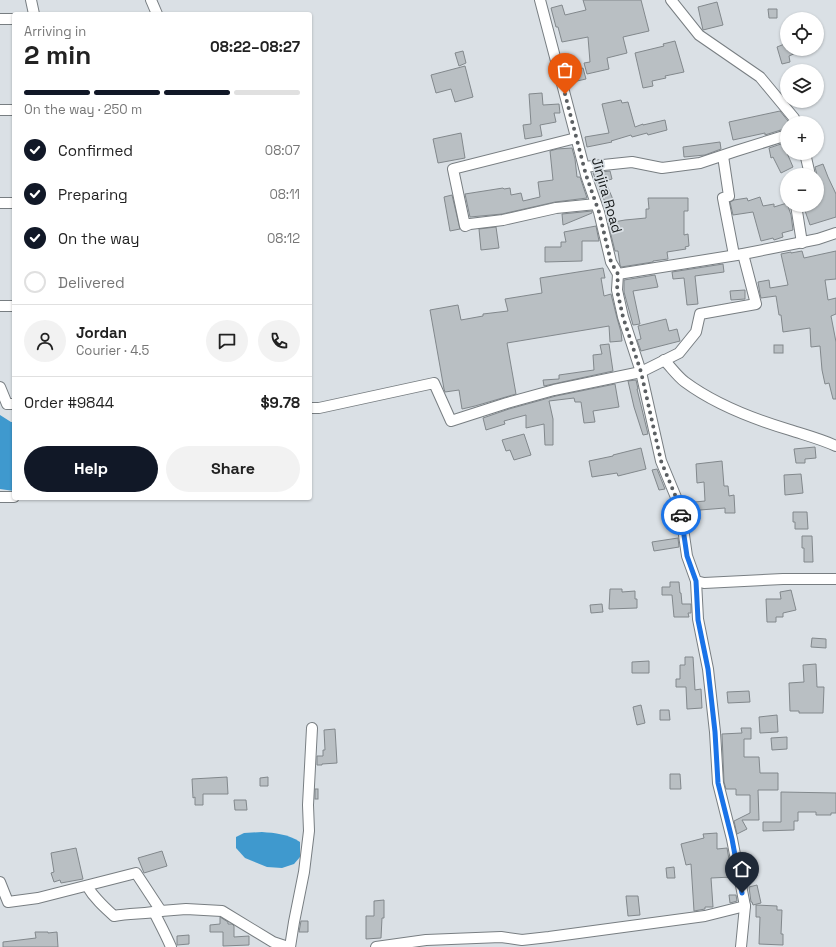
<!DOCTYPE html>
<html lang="en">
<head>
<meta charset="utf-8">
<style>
	body { margin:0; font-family:"Space Grotesk",sans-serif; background:#f2f2f2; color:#222; height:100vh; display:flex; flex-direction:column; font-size:15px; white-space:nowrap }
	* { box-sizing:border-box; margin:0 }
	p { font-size:13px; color:#767676 }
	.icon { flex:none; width:22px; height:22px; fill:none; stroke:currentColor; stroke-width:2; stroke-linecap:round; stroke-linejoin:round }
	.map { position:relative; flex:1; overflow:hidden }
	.details { position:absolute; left:12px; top:12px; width:300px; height:488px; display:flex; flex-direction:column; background:#fff; border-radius:4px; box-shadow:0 1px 3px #0004 }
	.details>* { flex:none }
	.controls { position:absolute; left:780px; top:12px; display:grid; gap:8px }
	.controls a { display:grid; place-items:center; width:44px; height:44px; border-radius:50%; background:#fff; box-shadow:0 1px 3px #0004; font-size:20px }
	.pin { position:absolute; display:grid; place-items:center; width:34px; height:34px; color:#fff; margin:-41px -17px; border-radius:50% 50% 50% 0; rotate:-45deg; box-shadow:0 0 4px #0007 }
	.pin .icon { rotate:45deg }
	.courier { position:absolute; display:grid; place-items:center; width:40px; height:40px; margin:-20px; border:3px solid #1a73e8; border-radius:50%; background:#fff; color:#222; box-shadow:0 1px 5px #0007 }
	.headline em { font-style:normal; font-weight:800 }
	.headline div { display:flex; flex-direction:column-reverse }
	.headline { display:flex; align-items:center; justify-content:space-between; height:68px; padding:0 12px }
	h1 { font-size:26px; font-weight:800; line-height:30px }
	.bar { display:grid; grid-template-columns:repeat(4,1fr); gap:6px 4px; align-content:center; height:48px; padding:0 12px }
	.bar i { height:5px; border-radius:3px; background:#e0e0e0 }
	.bar .on { background:#111827 }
	.bar p { grid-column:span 4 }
	.line { display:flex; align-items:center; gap:10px; padding:0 12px; border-top:1px solid #e0e0e0 }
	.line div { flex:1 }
	.round { display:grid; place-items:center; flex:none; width:42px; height:42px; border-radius:21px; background:#f2f2f2 }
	ol { padding:0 12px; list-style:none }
	li { display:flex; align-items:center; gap:12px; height:44px }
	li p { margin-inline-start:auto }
	li .icon { padding:4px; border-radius:50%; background:#111827; color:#fff; stroke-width:4 }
	li:last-child { color:#767676 }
	li i { width:22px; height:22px; border:2px solid #e0e0e0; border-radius:50% }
	.action { display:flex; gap:8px; margin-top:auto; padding:8px 12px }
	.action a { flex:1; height:46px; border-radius:24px; background:#111827; color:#fff; font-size:16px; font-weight:800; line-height:46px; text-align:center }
	.action a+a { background:#f2f2f2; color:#222 }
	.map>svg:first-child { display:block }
	.water { fill:#3f99ce }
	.building { fill:#b9bfc3; stroke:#82888c }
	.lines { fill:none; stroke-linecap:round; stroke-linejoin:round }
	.minor-casing { stroke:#787e82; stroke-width:12 }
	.minor { stroke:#fff; stroke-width:10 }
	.done { stroke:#5b5f62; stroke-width:4; stroke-dasharray:0 7.2 }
	.route { stroke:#1a73e8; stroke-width:5 }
	.labels { text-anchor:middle; stroke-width:3.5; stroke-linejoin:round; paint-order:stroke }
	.street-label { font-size:14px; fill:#171a1b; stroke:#dae0e5 }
</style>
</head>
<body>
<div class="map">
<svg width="836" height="947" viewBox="0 0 836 947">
	<rect width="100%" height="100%" fill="#dae0e5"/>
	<g class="water">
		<polygon points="0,415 11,422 14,422 14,491 0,489"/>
		<path d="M262,832C275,833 288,834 300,842V857L294,864L282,868L267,867L245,858L236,848V837L244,833Z"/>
	</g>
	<g class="building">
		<polygon points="583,0 641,0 649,31 623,37 627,53 607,58 609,69 587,74 584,63 590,62 588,37 562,42 558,27 556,27 551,8 562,5 565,15 586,10"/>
		<polygon points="717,2 723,25 703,30 698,7"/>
		<polygon points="768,9 777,9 777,18 769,18"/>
		<polygon points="675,41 684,72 665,76 666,78 652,81 653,86 643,88 635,53 664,46 663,44"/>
		<polygon points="787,43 787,49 805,49 789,56 790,62 782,64 777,47"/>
		<polygon points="463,51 466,63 459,66 455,53"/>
		<polygon points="465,66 473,97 455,102 451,89 436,93 431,75"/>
		<polygon points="583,68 586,79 577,81 574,70"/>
		<polygon points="542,93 543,105 559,104 560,113 554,113 556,122 540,125 542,136 525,139 523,125 531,124 529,94"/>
		<polygon points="621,100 622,103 628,102 635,127 643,124 643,125 665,120 667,130 648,135 647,133 632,137 631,135 611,141 612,142 587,147 585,137 609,133 602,104"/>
		<polygon points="780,111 788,121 789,123 787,123 787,128 765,135 765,133 733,140 729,122"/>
		<polygon points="461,133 465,158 438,163 433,139"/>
		<polygon points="720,142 721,149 705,155 684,157 683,147"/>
		<polygon points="787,142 787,153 793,167 781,173 773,157 771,158 769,148"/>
		<polygon points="572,148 575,159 577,177 580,177 587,198 555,202 502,214 470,217 465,194 503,188 504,189 510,188 511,195 521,193 523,201 540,197 538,182 553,180 550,151 557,149"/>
		<polygon points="823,164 828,177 836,194 836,217 810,225 803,205 817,205 817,198 822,196 817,182 817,175 815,167"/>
		<polygon points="610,171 612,179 605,181 615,204 607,207 593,173"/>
		<polygon points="452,195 460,229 450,231 444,197"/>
		<polygon points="760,197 763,206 774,204 774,207 787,203 791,215 793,230 782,233 783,237 774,240 773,238 761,241 753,212 733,215 730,202 734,200 747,198 748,201"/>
		<polygon points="648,198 688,198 688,211 684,211 684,235 688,234 689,246 685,247 686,249 667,252 668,259 653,261 653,262 621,267 620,265 618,251 615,251 608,223 625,220 646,218 646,209 649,209"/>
		<polygon points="592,211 592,213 563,225 562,214"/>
		<polygon points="596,226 599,241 582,241 582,261 545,262 545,247 561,247 561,242 566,242 564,232"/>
		<polygon points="496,227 499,248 481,250 479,229"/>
		<polygon points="802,251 804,258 836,251 836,279 825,280 828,300 836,298 836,314 831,316 836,342 836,399 833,399 829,383 825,384 822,370 820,346 811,347 810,328 783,332 781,315 779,315 776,296 761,298 760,294 758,282 769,280 770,288 788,285 781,254 791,252 791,253"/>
		<polygon points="723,264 724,272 695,276 698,304 687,305 684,278 673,279 672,272"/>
		<polygon points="603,268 605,278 601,278 604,296 611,294 617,318 621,332 622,341 610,342 609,326 507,343 516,394 475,406 462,409 459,390 445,392 444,389 430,310 458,305 461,320 483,316 483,314 508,311 505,299 542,293 540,278"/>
		<polygon points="655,275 658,287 633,291 640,324 633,325 624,292 624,280"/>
		<polygon points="745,290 745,299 731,300 730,291"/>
		<polygon points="666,319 669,331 677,329 680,341 641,351 637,340 641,339 638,326"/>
		<polygon points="609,344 613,371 544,386 543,380 559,379 559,375 594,370 593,355 602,354 600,345"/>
		<rect x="774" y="345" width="9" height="8"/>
		<polygon points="636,380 638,389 637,389 648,434 643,435 634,407 628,381"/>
		<polygon points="615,384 619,407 593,411 595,422 584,423 581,402 575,402 574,398 549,401 553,419 553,445 545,445 544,424 526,428 526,415 504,421 505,424 486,430 483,418 509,409 556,396"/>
		<polygon points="524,434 531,455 514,460 510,450 506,451 502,440"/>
		<polygon points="815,447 816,458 805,459 805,463 796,463 794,449"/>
		<polygon points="641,448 646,469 618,476 617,473 592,477 589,461 613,456 613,455"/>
		<polygon points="722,461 724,486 728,486 729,496 734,495 735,513 725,513 725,508 700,510 700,519 688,520 685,503 705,501 704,482 697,483 696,464"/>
		<polygon points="657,469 665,489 659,490 652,470"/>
		<polygon points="801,474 803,493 785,495 784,475"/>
		<polygon points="667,504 672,504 674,514 671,515"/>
		<polygon points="793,512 807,512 808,529 795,529 795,522 793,522"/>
		<polygon points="802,536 812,536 813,562 804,562 804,548 802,548"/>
		<polygon points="678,538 679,547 654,551 652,542"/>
		<polygon points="670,582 679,582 680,593 681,593 682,604 691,604 691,613 688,613 689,617 674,617 672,595 662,595 662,587 670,587"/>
		<polygon points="610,589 622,589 622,592 635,591 635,599 637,599 637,608 609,609"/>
		<polygon points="791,590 796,610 783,613 783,617 776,617 776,622 767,622 766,599 781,599 780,592"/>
		<polygon points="602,604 603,612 591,613 590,605"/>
		<polygon points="812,638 826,639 826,648 811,647"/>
		<polygon points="685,657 693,657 695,690 701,689 702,708 687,709 686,687 676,687 676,679 680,679 680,665 685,665"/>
		<polygon points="649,661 649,673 632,673 632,662"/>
		<polygon points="816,664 817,687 824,687 823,713 799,713 799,711 790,711 789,683 804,682 803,665"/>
		<polygon points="749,691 750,702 728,703 727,692"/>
		<polygon points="641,705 645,723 637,725 633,707"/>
		<polygon points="660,710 669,710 670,720 660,720"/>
		<polygon points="777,715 778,732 760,733 759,717"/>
		<polygon points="741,728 751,728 751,739 744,739 744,757 759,757 760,773 778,773 778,790 758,790 759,820 742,820 747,829 737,834 734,821 750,813 750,795 736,795 736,789 726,789 724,782 722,734 742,733"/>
		<polygon points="335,729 337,763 322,764 322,765 317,765 317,756 323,756 323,750 325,750 324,730"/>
		<polygon points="787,737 787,749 772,750 771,738"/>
		<polygon points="670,774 680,774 681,789 670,789"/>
		<polygon points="227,777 228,794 203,794 203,805 195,805 195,797 193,798 192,779"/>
		<polygon points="268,777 268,786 260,786 260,778"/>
		<rect x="315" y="789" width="3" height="10"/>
		<polygon points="781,792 836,793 836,813 831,813 831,815 816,815 816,812 798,812 798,821 794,821 794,830 763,831 763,822 781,822"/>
		<polygon points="234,800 246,800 247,810 235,810"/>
		<polygon points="717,833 717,849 727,848 732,877 711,878 713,907 705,907 705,909 694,911 691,864 686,865 681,844 704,838 703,834"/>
		<polygon points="76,848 83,879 61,883 60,880 54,882 51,873 54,872 51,853"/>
		<polygon points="162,851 167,866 144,873 138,858"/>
		<polygon points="674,867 675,878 667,878 666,868"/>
		<polygon points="757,885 761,903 753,905 752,902 751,902 749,887"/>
		<polygon points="729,895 736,895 737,901 730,903"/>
		<polygon points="626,896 638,896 640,915 628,916"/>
		<polygon points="384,900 384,918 382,918 381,938 366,939 366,916 374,916 374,901"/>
		<polygon points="756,905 777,906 777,910 782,910 781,934 783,934 783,945 759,944 760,917 756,917"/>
		<polygon points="220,917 228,922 228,924 232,924 234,926 234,937 249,936 249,945 223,946 223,932 210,932 210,925 220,924"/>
		<polygon points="301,921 308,921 308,932 299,932"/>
		<polygon points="35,932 48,932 48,933 57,932 58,947 3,947 3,942 36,938"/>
		<polygon points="189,935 189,944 177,945 177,936"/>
	</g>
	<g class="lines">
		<g class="minor-casing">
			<g id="minor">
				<polyline points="31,0 34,14"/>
				<polyline points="151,0 157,14"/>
				<polyline points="540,0 586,175 599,212 611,262 618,274 743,254 818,239 836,233"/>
				<polyline points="671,0 699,35 760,77 794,118 796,123"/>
				<polyline points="0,19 14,19"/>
				<polyline points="0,110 14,110"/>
				<polyline points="576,138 453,169 465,226 470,224 503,220 556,208 596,204"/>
				<polyline points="805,153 810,175"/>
				<polyline points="723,156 729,196 723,198 734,255"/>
				<polyline points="584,167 632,162 662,168 700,163 736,151 787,135"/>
				<polyline points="0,203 14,203"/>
				<polyline points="796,205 802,243"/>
				<polyline points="618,274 617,290 623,317 641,372 661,461 680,507 687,556 696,581 704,583 783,579 836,579"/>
				<polyline points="0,306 14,306"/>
				<path d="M664,360C671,367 677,376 685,382C716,405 753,419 790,430C805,435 821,439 836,446"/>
				<polyline points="0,387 7,404 14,404"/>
				<polyline points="310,408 319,408 434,383 451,421 507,403 554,390 641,372 679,353 696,332 700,314 756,304 743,254"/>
				<polyline points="0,497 14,497"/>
				<polyline points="696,581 698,619 708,669 715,732 718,783 732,839 745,906 741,947"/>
				<polyline points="0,882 8,902 38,898 136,873 161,911 186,909 222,911 273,942 288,947"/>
				<path d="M87,886C94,898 104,907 114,916C130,913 146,914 161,911"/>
				<path d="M154,912C160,924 166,935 171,947"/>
				<polyline points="290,947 294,922 304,872 309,831 308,805 312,728"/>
				<polyline points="376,947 426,940 501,937 522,940 549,937 705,916 745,906"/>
			</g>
		</g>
		<use href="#minor" class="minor"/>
	</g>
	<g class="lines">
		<polyline class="done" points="565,94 586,175 599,212 611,262 618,274 617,290 623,317 641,372 661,461 680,507 681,515"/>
		<polyline class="route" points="681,515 687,556 696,581 698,620 708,669 715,732 718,783 732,839 742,893"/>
	</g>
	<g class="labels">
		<g class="street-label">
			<text transform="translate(607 195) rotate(74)" y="5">Jinjira Road</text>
		</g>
	</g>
</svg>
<div class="controls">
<a><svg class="icon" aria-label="locate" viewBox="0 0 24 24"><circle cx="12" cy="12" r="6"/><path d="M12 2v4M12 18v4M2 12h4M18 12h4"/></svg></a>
<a><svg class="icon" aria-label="layers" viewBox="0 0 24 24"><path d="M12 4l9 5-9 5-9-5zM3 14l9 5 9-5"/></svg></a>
<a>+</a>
<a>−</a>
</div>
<div class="pin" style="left:565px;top:94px;background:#ea580c"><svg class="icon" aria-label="bag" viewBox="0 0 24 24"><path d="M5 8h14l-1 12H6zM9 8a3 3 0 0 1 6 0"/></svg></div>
<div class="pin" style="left:742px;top:893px;background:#1f2937"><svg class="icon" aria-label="home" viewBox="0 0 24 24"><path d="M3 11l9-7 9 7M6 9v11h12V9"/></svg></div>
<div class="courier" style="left:681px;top:515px"><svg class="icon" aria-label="car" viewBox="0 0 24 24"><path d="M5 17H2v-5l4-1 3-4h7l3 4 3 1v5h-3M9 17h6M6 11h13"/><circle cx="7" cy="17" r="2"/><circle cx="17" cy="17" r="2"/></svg></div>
<section class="details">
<div class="headline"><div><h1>2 min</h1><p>Arriving in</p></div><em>08:22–08:27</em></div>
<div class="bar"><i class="on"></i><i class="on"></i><i class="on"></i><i></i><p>On the way · 250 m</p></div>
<ol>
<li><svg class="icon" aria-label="check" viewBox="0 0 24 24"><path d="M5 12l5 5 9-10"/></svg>Confirmed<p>08:07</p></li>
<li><svg class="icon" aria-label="check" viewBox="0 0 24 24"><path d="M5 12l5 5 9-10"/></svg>Preparing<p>08:11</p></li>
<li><svg class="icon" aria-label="check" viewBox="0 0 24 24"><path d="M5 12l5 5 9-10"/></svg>On the way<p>08:12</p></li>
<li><i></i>Delivered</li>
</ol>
<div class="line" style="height:72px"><a class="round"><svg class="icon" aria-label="person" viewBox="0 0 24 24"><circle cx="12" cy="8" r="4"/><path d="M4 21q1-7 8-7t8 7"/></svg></a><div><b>Jordan</b><p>Courier · 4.5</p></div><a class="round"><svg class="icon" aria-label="chat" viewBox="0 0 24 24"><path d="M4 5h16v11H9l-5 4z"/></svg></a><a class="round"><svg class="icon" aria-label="phone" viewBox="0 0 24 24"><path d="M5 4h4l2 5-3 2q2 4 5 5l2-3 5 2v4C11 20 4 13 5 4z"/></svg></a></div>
<div class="line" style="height:52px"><div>Order #9844</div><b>$9.78</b></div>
<div class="action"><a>Help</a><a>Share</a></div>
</section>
</div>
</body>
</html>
